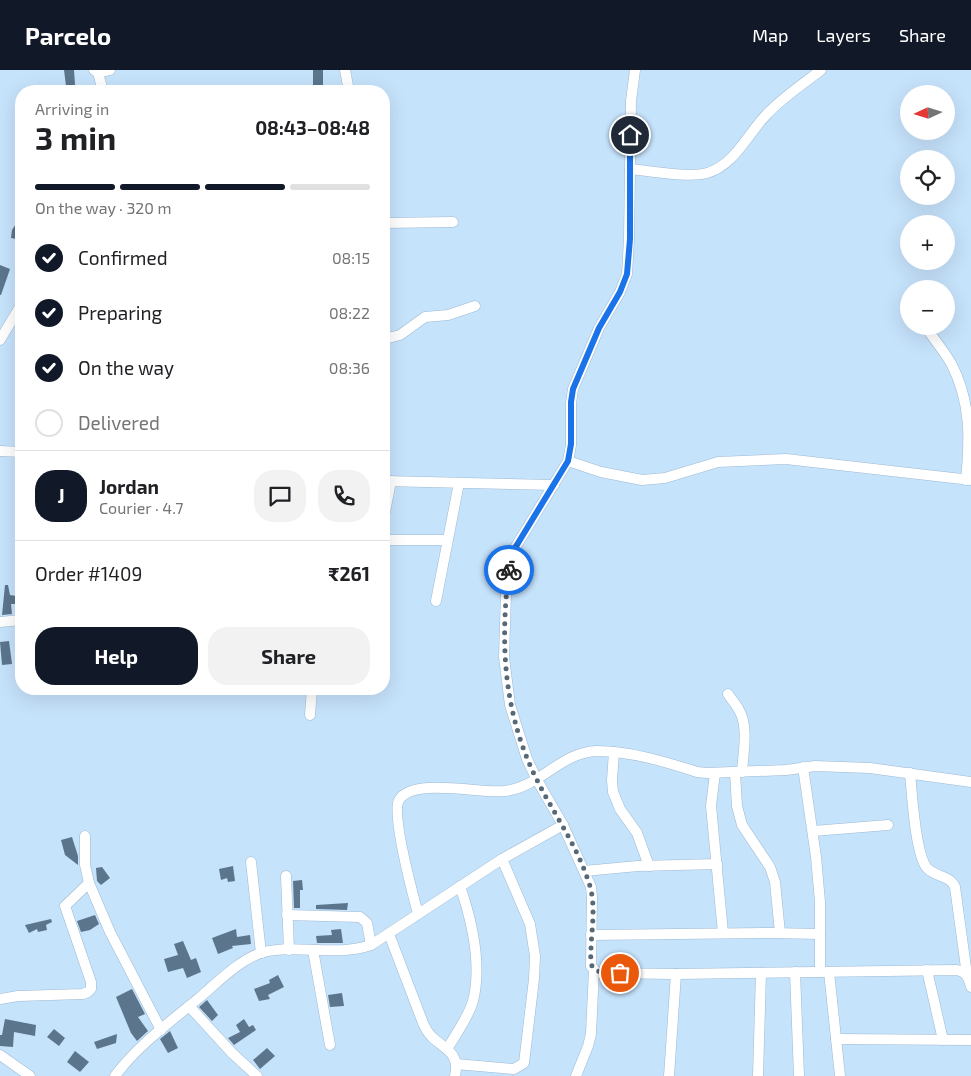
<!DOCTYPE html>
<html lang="en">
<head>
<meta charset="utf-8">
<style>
	body { margin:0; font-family:"Exo 2",sans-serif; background:#f2f2f2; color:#202124; height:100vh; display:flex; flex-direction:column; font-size:19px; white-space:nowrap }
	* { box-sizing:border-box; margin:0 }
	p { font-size:16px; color:#757577 }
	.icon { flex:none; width:28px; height:28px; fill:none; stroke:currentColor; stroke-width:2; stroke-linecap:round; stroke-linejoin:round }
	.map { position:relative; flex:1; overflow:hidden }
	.drawer { position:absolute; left:15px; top:15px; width:375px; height:610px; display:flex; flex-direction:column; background:#fff; border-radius:20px; box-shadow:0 5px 20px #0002 }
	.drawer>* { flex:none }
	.needle { width:32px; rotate:266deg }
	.fabs { position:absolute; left:900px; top:15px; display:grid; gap:10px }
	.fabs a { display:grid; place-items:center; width:55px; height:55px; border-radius:50%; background:#fff; box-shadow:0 5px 20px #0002; font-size:25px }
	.pin { position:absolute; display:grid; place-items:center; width:42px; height:42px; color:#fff; margin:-21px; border:2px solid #fff; border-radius:50%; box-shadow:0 1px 5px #0007 }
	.courier { position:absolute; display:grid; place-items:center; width:50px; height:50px; margin:-25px; border:4px solid #1a73e8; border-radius:50%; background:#fff; color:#222; box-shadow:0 1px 6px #0007 }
	.headline em { font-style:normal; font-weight:700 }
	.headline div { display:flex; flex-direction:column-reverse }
	.headline { display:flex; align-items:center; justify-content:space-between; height:85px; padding:0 20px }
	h1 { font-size:32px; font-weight:700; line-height:38px }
	.bar { display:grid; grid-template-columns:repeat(4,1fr); gap:8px 5px; align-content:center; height:60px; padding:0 20px }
	.bar i { height:6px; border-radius:4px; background:#e0e0e0 }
	.bar .active { background:#111827 }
	.bar p { grid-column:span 4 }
	.line { display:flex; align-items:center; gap:12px; padding:0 20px; border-top:1px solid #e0e0e0 }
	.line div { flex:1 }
	.round { display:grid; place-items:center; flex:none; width:52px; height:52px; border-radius:20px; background:#f2f2f2 }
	ol { padding:0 20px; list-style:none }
	li { display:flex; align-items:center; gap:15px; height:55px }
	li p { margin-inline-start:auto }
	li .icon { padding:5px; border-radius:50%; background:#111827; color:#fff; stroke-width:4 }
	li:last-child { color:#757577 }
	li i { width:28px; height:28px; border:2px solid #e0e0e0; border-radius:50% }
	.button { display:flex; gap:10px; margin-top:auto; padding:10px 20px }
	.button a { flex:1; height:58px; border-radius:20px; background:#111827; color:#fff; font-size:20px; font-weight:700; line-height:58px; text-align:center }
	.button a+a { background:#f2f2f2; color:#202124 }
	header { display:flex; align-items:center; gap:30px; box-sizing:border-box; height:70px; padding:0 25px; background:#111827; color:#fff }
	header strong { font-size:24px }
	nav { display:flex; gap:28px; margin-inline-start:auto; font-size:18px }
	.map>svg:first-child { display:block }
	.building { fill:#5b758c }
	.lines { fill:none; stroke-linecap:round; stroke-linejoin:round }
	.minor-casing { stroke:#9eb9d2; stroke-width:11 }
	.minor { stroke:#fff; stroke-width:10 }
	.done { stroke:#576877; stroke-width:5; stroke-dasharray:0 9 }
	.route { stroke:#1a73e8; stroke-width:6 }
</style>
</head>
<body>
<header>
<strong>Parcelo</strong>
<nav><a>Map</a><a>Layers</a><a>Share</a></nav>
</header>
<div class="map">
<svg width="971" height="1006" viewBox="0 0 971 1006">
	<rect width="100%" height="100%" fill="#c6e3fc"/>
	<g class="building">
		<polygon points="64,0 74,0 75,15 66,16"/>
		<polygon points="313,0 323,0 323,16 313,17"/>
		<polygon points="21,146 21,170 11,168 12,160"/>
		<polygon points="0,195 10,199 1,225 0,225"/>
		<polygon points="5,515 8,515 10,525 16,526 16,534 11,534 12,544 2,545"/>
		<polygon points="9,571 12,594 2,595 0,572"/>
		<polygon points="72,767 78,786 78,795 65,785 61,770"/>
		<polygon points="233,796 235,811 228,812 227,808 221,810 219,799"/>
		<polygon points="102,797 110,808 101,815 97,811 96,798"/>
		<polygon points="302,810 303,820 300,820 300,838 294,838 293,811"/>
		<polygon points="348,833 347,840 316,839 316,835"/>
		<polygon points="95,845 99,854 90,860 81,862 77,851"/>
		<polygon points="51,849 52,852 46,855 47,860 38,862 37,859 29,863 25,855"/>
		<polygon points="236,859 237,867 250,865 251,874 232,876 233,878 218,884 212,868"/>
		<polygon points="341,859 343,873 317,873 316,866 332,865 331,860"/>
		<polygon points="183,871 191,890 196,888 201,902 187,908 183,898 168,902 164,889 178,885 174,874"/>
		<polygon points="278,905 284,917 268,925 270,929 259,931 254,919 270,913 269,910"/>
		<polygon points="132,919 145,944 138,947 148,961 137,971 131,963 116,927"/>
		<polygon points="342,923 344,936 330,937 328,925"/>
		<polygon points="207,930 218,945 212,951 199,937"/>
		<polygon points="5,949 36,955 35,966 14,962 13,977 0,976 0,965 2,965"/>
		<polygon points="244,949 249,957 253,955 256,960 234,975 228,968 240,962 236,955"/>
		<polygon points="54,959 65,968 59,976 47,967"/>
		<polygon points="170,961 178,978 168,983 160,969"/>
		<polygon points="117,964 116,973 97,979 94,972"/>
		<polygon points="267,978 275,986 260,999 253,990"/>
		<polygon points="75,981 89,992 80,1002 67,992"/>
	</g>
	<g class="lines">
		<g class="minor-casing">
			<g id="minor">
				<polyline points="94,0 98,3 110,0"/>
				<polyline points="345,0 349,21"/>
				<path d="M635,0L631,31L629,169L627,204L620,222L599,258L573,319L571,333V375L568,391L515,478L512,488L506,523L504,587L510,635L527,689L537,710L563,755L591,817L592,827L591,896L596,902L601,903L676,904L956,900C966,901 969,908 971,917"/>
				<polyline points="98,3 103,21"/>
				<path d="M630,99C651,101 689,108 707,103C735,95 748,63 767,44C783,27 803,14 821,0"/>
				<polyline points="384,153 453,152"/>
				<path d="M930,263C937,273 946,284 952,295C971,333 970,369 966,410"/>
				<polyline points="384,269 400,265 425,247 448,245 475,236"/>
				<polyline points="0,270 21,235"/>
				<polyline points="0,381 21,382"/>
				<polyline points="568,391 601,402 642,410 665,408 718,392 786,389 971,410"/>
				<polyline points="384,411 554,415"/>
				<polyline points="384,447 391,411"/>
				<polyline points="384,470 447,470"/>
				<polyline points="436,531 459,413"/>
				<polyline points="0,552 21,550"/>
				<path d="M728,624C731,629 736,634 739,640C749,657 743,684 742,702"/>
				<polyline points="310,645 312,619"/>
				<polyline points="614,682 612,710 613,722 620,739 637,763 649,796"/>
				<polyline points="803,697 816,787 820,832 820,902"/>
				<polyline points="715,703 711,736 723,863"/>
				<polyline points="735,703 737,736 742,755 770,797 775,812 780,863"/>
				<path d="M910,703C912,723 915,784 927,798C935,807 950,805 955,817L967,905"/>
				<polyline points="813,761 888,755"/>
				<polyline points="85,766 85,795 89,813 110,862 161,960"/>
				<polyline points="251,792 261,883"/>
				<polyline points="584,801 638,796 717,794"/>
				<polyline points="286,806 289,880"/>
				<path d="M418,844C413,825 391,744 399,730C413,707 480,724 505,721C540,717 561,682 597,681C630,681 666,692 697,702L707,703L786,700L815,696L870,698L971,712"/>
				<polyline points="287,845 360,847 367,853 371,875"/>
				<path d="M389,864L423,953C425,958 428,963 432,967C446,980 460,983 455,1006"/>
				<polyline points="591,865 771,863 820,864"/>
				<polyline points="313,880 330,975"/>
				<polyline points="927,900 943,970"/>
				<polyline points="795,902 799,1006"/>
				<polyline points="829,902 840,1006"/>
				<polyline points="0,929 18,926 83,924 88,922 91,919 91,912 65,836 89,813"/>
				<polyline points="189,936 232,983 257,1006"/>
				<polyline points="836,969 971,970"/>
				<path d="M447,979C456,964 468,948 473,931C482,895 472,851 460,816"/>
				<polyline points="0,985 30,1006"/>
				<polyline points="456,994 514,999 524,993 534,909 535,886 530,854 502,789"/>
				<path d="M115,1006C137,976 170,952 199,928C217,913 241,888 264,882C298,874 336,887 371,875L502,789L563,755"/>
				<polyline points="576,1006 588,976 591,964 594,899"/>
				<polyline points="669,1006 676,904"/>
				<polyline points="758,1006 761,903"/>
			</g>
		</g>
		<use href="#minor" class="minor"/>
	</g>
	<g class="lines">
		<path class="done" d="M509,500C500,572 503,641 536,708C553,743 577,775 589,813C596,833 592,857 591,877C591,884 590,890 592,896C599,905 609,903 620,903"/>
		<polyline class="route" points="509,500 515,478 568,391 571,374 571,332 573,319 599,258 620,222 627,204 630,169 630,65"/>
	</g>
</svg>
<div class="fabs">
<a><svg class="needle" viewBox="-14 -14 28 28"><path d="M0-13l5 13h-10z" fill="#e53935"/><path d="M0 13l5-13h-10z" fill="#757577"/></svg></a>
<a><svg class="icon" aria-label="locate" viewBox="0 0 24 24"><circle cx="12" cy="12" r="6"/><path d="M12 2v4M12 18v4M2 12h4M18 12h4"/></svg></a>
<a>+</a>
<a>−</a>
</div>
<div class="pin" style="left:620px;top:903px;background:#ea580c"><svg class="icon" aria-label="bag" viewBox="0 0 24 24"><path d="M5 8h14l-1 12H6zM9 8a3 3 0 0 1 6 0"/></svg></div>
<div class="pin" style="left:630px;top:65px;background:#1f2937"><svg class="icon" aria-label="home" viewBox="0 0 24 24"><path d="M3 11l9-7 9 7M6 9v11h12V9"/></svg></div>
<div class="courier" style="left:509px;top:500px"><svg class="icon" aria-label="bike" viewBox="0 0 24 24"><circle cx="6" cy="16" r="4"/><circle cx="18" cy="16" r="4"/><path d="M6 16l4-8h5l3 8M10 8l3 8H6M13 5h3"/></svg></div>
<section class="drawer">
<div class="headline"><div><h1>3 min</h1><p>Arriving in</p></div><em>08:43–08:48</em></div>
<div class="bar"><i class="active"></i><i class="active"></i><i class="active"></i><i></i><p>On the way · 320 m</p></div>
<ol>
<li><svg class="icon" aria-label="check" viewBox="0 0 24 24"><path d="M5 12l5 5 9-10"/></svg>Confirmed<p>08:15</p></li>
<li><svg class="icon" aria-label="check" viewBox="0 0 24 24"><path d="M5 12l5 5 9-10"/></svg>Preparing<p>08:22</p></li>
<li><svg class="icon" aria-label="check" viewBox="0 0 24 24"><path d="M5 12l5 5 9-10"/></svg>On the way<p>08:36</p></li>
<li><i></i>Delivered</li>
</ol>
<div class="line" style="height:90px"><b class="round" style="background:#111827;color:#fff">J</b><div><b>Jordan</b><p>Courier · 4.7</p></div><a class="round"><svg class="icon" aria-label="chat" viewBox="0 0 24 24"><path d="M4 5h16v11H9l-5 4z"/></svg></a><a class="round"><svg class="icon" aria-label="phone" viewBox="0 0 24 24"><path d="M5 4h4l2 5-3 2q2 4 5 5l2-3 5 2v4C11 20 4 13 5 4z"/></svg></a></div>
<div class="line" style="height:65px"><div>Order #1409</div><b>₹261</b></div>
<div class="button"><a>Help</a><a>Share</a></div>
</section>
</div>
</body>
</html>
